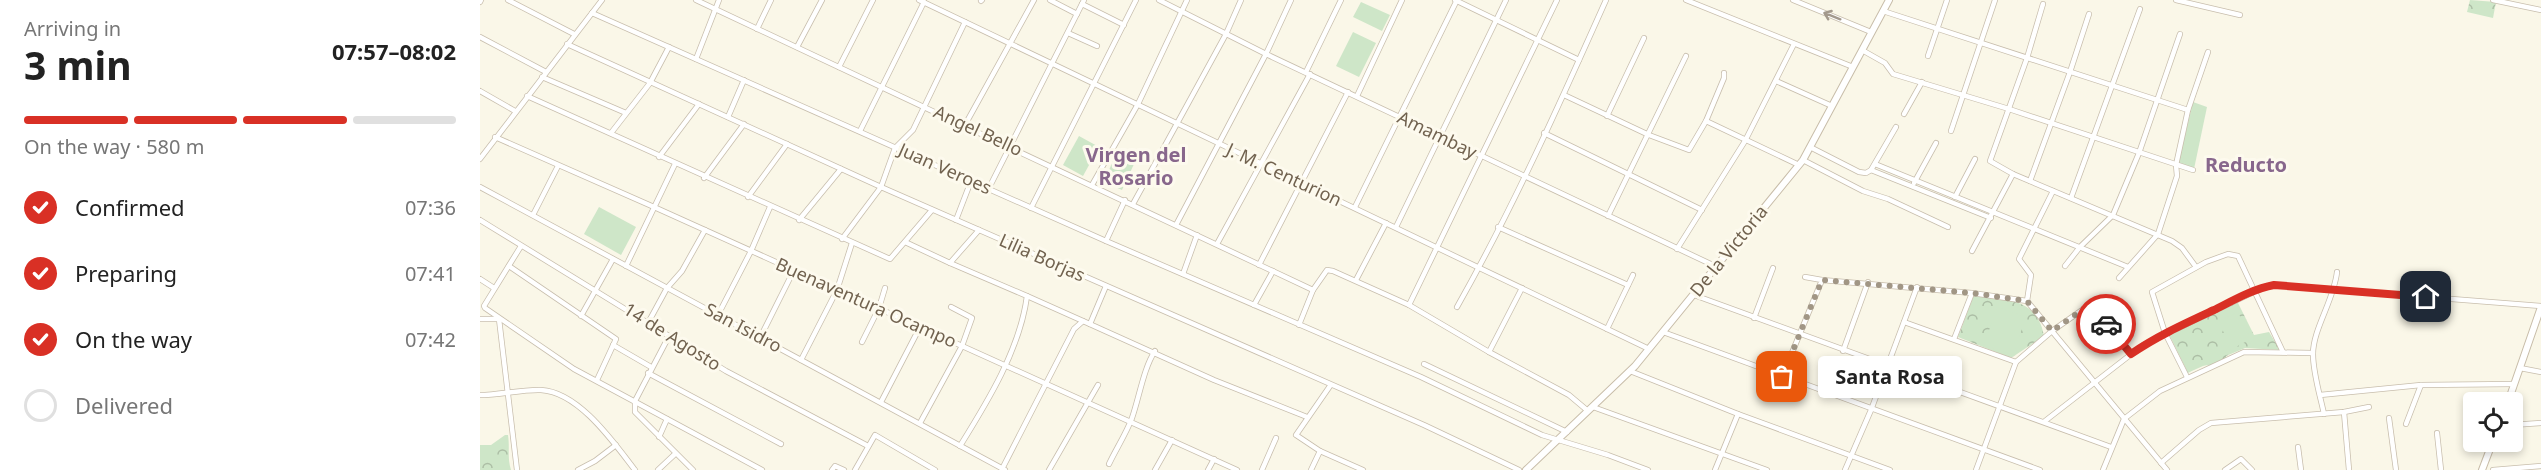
<!DOCTYPE html>
<html lang="en">
<head>
<meta charset="utf-8">
<style>
	body { margin:0; font-family:"Noto Sans",sans-serif; background:#f6f6f6; color:#222; height:100vh; display:flex; flex-direction:column; font-size:22px; white-space:nowrap }
	* { box-sizing:border-box; margin:0 }
	p { font-size:20px; color:#767676 }
	.icon { flex:none; width:33px; height:33px; fill:none; stroke:currentColor; stroke-width:2; stroke-linecap:round; stroke-linejoin:round }
	.map { position:relative; flex:1; overflow:hidden }
	.details { display:flex; flex-direction:column; background:#fff; width:480px }
	.details>* { flex:none }
	.fabs { position:absolute; left:1983px; top:392px; display:grid; gap:12px }
	.fabs a { display:grid; place-items:center; width:60px; height:60px; border-radius:6px; background:#fff; box-shadow:0 3px 9px #0003; font-size:30px }
	.pin { position:absolute; display:grid; place-items:center; width:51px; height:51px; color:#fff; margin:-26px; border-radius:12px; box-shadow:0 3px 9px #0006 }
	.courier { position:absolute; display:grid; place-items:center; width:60px; height:60px; margin:-30px; border:4px solid #d93025; border-radius:50%; background:#fff; color:#222; box-shadow:0 2px 8px #0007 }
	.bubble { position:absolute; height:42px; border-radius:6px; background:#fff; box-shadow:0 3px 9px #0003; font-size:20px; font-weight:700; line-height:42px; text-align:center }
	.head em { font-style:normal; font-weight:700 }
	.head div { display:flex; flex-direction:column-reverse }
	.head { display:flex; align-items:center; justify-content:space-between; height:102px; padding:0 24px }
	h1 { font-size:39px; font-weight:700; line-height:45px }
	.bar { display:grid; grid-template-columns:repeat(4,1fr); gap:9px 6px; align-content:center; height:72px; padding:0 24px }
	.bar i { height:8px; border-radius:4px; background:#e0e0e0 }
	.bar .on { background:#d93025 }
	.bar p { grid-column:span 4 }
	ol { padding:0 24px; list-style:none }
	li { display:flex; align-items:center; gap:18px; height:66px }
	li p { margin-inline-start:auto }
	li .icon { padding:6px; border-radius:50%; background:#d93025; color:#fff; stroke-width:4 }
	li:last-child { color:#767676 }
	li i { width:33px; height:33px; border:3px solid #e0e0e0; border-radius:50% }
	main { display:flex; flex:1; min-height:0 }
	.map>svg:first-child { display:block }
	.forest { fill:url(#forest-crowns) }
	.garden { fill:#cee6c8 }
	.lines { fill:none; stroke-linecap:round; stroke-linejoin:round }
	.minor-casing { stroke:#c8bead; stroke-width:6 }
	.secondary-casing { stroke:#c8bda9; stroke-width:8 }
	.minor { stroke:#fff; stroke-width:4.5 }
	.secondary { stroke:#fff; stroke-width:6 }
	.oneway { stroke:#a3998d }
	.done { stroke:#a19685; stroke-width:6; stroke-dasharray:0 10.8 }
	.route { stroke:#d93025; stroke-width:8 }
	.labels { text-anchor:middle; stroke-width:6; stroke-linejoin:round; paint-order:stroke }
	.street-label { font-size:18px; fill:#71624f; stroke:#fdfaee }
	.neighbourhood-label { font-size:20px; font-weight:bold; fill:#88678c; stroke:#fdfaee }
</style>
</head>
<body>
<main>
<section class="details">
<div class="head"><div><h1>3 min</h1><p>Arriving in</p></div><em>07:57–08:02</em></div>
<div class="bar"><i class="on"></i><i class="on"></i><i class="on"></i><i></i><p>On the way · 580 m</p></div>
<ol>
<li><svg class="icon" aria-label="check" viewBox="0 0 24 24"><path d="M5 12l5 5 9-10"/></svg>Confirmed<p>07:36</p></li>
<li><svg class="icon" aria-label="check" viewBox="0 0 24 24"><path d="M5 12l5 5 9-10"/></svg>Preparing<p>07:41</p></li>
<li><svg class="icon" aria-label="check" viewBox="0 0 24 24"><path d="M5 12l5 5 9-10"/></svg>On the way<p>07:42</p></li>
<li><i></i>Delivered</li>
</ol>
</section>
<div class="map">
<svg width="2061" height="470" viewBox="0 0 2061 470">
	<defs>
		<pattern id="forest-crowns" width="20" height="18" patternUnits="userSpaceOnUse" patternTransform="scale(1.5)"><rect width="20" height="18" fill="#cee6c8"/><path d="M2 6a3 3 0 1 1 6 0M12 15a3 3 0 1 1 6 0" fill="none" stroke="#acbea5"/></pattern>
	</defs>
	<rect width="100%" height="100%" fill="#faf7e8"/>
	<g class="forest">
		<polygon points="1990,0 2016,2 2013,18 1987,12"/>
		<path d="M1494,295C1525,300 1557,297 1564,336L1531,358L1478,337Z"/>
		<path d="M1757,301L1774,335L1789,332L1800,350L1765,348L1746,356L1747,361C1739,368 1731,364 1723,366C1718,368 1712,371 1708,373L1689,334Z"/>
		<path d="M25,435H28C30,448 27,457 31,470H0V445H11Z"/>
	</g>
	<g class="garden">
		<polygon points="881,2 910,15 902,31 873,17"/>
		<polygon points="873,32 896,43 879,77 856,66"/>
		<polygon points="1713,102 1727,107 1714,169 1698,164"/>
		<polygon points="599,136 619,147 603,176 583,165"/>
		<polygon points="635,156 654,164 642,190 624,182"/>
		<polygon points="119,207 156,227 141,255 104,234"/>
		<polygon points="1517,307 1546,317 1533,355 1504,345"/>
		<polygon points="1758,312 1771,339 1752,349 1738,321"/>
	</g>
	<g class="lines">
		<g class="minor-casing">
			<g id="minor">
				<polyline points="28,0 94,34"/>
				<polyline points="216,0 833,290"/>
				<polyline points="439,0 1169,349"/>
				<polyline points="570,0 597,14"/>
				<polyline points="679,0 786,54 1237,267"/>
				<polyline points="975,0 1099,60"/>
				<polyline points="1206,0 1373,67"/>
				<polyline points="1313,0 1391,32"/>
				<polyline points="1696,0 1760,15"/>
				<polyline points="2013,0 2061,10"/>
				<polyline points="501,1 502,0"/>
				<polyline points="0,2 1,0"/>
				<polyline points="602,4 644,25"/>
				<polyline points="1563,4 1547,58 1510,161 1533,174 1692,241 1702,248 1716,267"/>
				<polyline points="1403,11 1708,110"/>
				<polyline points="112,13 626,241 941,377 1062,435 1128,455 1168,470"/>
				<polyline points="277,29 291,0"/>
				<polyline points="588,33 617,46"/>
				<polyline points="0,37 66,72"/>
				<polyline points="87,44 401,187 944,425 1039,470"/>
				<polyline points="317,47 342,0"/>
				<polyline points="1382,50 1405,63 1413,74 1529,109 1713,170"/>
				<polyline points="1448,56 1467,0"/>
				<polyline points="216,59 239,0"/>
				<polyline points="359,67 393,0"/>
				<polyline points="826,72 861,0"/>
				<polyline points="62,77 146,113"/>
				<polyline points="1296,81 1352,106"/>
				<polyline points="0,91 35,111"/>
				<polyline points="1084,95 1169,135 1209,150 1226,121 1244,78 1244,73"/>
				<polyline points="47,96 410,259 452,210"/>
				<polyline points="877,96 922,0"/>
				<polyline points="1424,114 1442,82"/>
				<polyline points="1127,116 1164,38"/>
				<polyline points="248,117 264,80"/>
				<polyline points="1226,121 1319,165"/>
				<polyline points="485,125 554,0"/>
				<polyline points="380,131 444,2"/>
				<polyline points="1471,131 1515,0"/>
				<polyline points="131,133 170,83 189,47"/>
				<polyline points="1064,133 1222,210"/>
				<polyline points="15,137 174,207 757,470"/>
				<polyline points="1330,147 1379,172 1386,173 1391,170 1416,127"/>
				<polyline points="179,157 219,104"/>
				<polyline points="0,159 122,0"/>
				<polyline points="1323,160 1383,191 1408,199 1468,227"/>
				<polyline points="1395,164 1648,267"/>
				<polyline points="1391,170 1511,218"/>
				<polyline points="224,178 264,124"/>
				<polyline points="1550,181 1590,72 1609,14"/>
				<polyline points="1434,183 1456,143"/>
				<polyline points="612,185 658,104 707,0"/>
				<polyline points="0,187 525,470"/>
				<polyline points="509,188 604,0"/>
				<polyline points="1573,191 1539,259 1551,275 1547,301 1687,470"/>
				<polyline points="268,197 307,144"/>
				<polyline points="1475,197 1495,159"/>
				<polyline points="1591,198 1660,9"/>
				<polyline points="653,204 746,34 761,0"/>
				<polyline points="875,207 977,0"/>
				<polyline points="551,208 656,0"/>
				<polyline points="53,215 78,166"/>
				<polyline points="1128,216 1206,56"/>
				<polyline points="0,220 246,371 388,446"/>
				<polyline points="319,220 361,169"/>
				<polyline points="476,220 491,181"/>
				<polyline points="696,225 786,54 811,0"/>
				<polyline points="916,227 1026,0"/>
				<polyline points="1018,227 1148,285"/>
				<polyline points="362,239 401,187 415,148 433,130 485,22"/>
				<polyline points="626,241 645,200"/>
				<polyline points="425,242 470,263"/>
				<polyline points="737,244 830,74"/>
				<polyline points="41,246 4,306 5,308 94,369 282,470"/>
				<polyline points="1197,249 1265,141 1314,44"/>
				<polyline points="1492,251 1533,174"/>
				<polyline points="779,265 868,92"/>
				<polyline points="29,266 136,339 117,380"/>
				<polyline points="146,266 195,164"/>
				<polyline points="1585,266 1600,247 1633,215 1659,153 1700,34"/>
				<polyline points="703,274 717,235"/>
				<polyline points="1639,278 1678,234 1697,176 1696,165 1708,110 1728,52"/>
				<polyline points="0,279 14,288"/>
				<polyline points="876,280 906,223"/>
				<polyline points="1342,280 1492,293 1547,301"/>
				<polyline points="1214,295 1631,447"/>
				<polyline points="547,296 603,321"/>
				<polyline points="774,305 793,271"/>
				<polyline points="929,305 1077,0"/>
				<path d="M977,307C1033,208 1080,103 1126,0"/>
				<polyline points="238,315 271,251 290,207"/>
				<polyline points="101,316 133,259"/>
				<polyline points="1274,318 1293,268"/>
				<polyline points="0,319 19,319 37,470"/>
				<polyline points="1424,322 1536,362"/>
				<polyline points="168,323 187,288 202,271 225,230"/>
				<polyline points="610,324 626,286"/>
				<polyline points="819,325 833,290 847,270 853,271 929,305 1009,352 1089,395 1108,411"/>
				<polyline points="1127,329 1153,275"/>
				<polyline points="1183,332 1560,470"/>
				<polyline points="189,336 155,401 155,412 213,470"/>
				<polyline points="280,338 314,270"/>
				<polyline points="1474,339 1492,293"/>
				<polyline points="382,342 399,308 405,288"/>
				<polyline points="133,345 171,367"/>
				<polyline points="1363,351 1388,282"/>
				<polyline points="1009,352 1042,288"/>
				<polyline points="321,360 357,290 372,243"/>
				<polyline points="944,364 1087,432"/>
				<polyline points="2040,368 2061,372"/>
				<polyline points="1150,371 1258,414 1410,470"/>
				<polyline points="168,373 301,444"/>
				<polyline points="1302,377 1342,280 1325,277"/>
				<polyline points="1707,377 1685,333 1672,292 1726,262 1748,254 1758,256 1803,352"/>
				<polyline points="850,386 816,435 840,451 883,470"/>
				<path d="M0,395C18,395 45,389 61,390C99,392 134,443 155,470"/>
				<polyline points="1840,395 1941,385 2034,384"/>
				<polyline points="401,402 440,327"/>
				<polyline points="1113,407 1287,470"/>
				<polyline points="1864,412 1869,470"/>
				<path d="M1844,414C1840,395 1833,373 1833,354C1833,329 1854,300 1857,272"/>
				<polyline points="1989,415 1994,415"/>
				<polyline points="1909,418 1916,470"/>
				<polyline points="1565,421 1663,345 1784,287 1794,285 2061,306"/>
				<polyline points="440,423 482,346 492,318 471,307"/>
				<polyline points="1926,424 1941,385"/>
				<polyline points="2032,425 2061,423"/>
				<polyline points="1957,433 1961,470"/>
				<polyline points="179,437 187,419"/>
				<path d="M480,446C508,401 540,349 547,296L470,263L499,230"/>
				<polyline points="1818,447 1821,470"/>
				<polyline points="1681,463 1719,430 1731,423 1864,412 1889,407"/>
				<path d="M629,464C636,449 646,434 652,418C659,398 664,367 675,351"/>
				<polyline points="522,469 594,329 603,321 734,380 827,417"/>
				<polyline points="98,470 115,461 136,445"/>
				<polyline points="178,470 195,454"/>
				<polyline points="352,470 355,466 364,470"/>
				<polyline points="375,470 395,435 455,470"/>
				<polyline points="569,470 618,385"/>
				<polyline points="675,470 692,440"/>
				<polyline points="728,470 734,459"/>
				<polyline points="782,470 796,438"/>
				<polyline points="831,470 840,451"/>
				<polyline points="1235,470 1258,414"/>
				<polyline points="1365,470 1391,410 1437,287"/>
				<polyline points="1496,470 1536,362 1572,331 1605,308 1610,307 1651,354"/>
				<polyline points="1623,470 1644,419 1680,391 1764,352 1833,353"/>
				<polyline points="1745,470 1761,459 1772,470"/>
				<polyline points="2013,470 2061,466"/>
			</g>
		</g>
		<g class="secondary-casing">
			<g id="secondary">
				<polyline points="2028,402 2061,307"/>
				<polyline points="1046,470 1155,366 1323,160 1409,0"/>
				<polyline points="2002,470 2013,441"/>
			</g>
		</g>
		<use href="#minor" class="minor"/>
		<use href="#secondary" class="secondary"/>
	</g>
	<defs><path id="oneway-shaft" d="M-6 0H5M1.5-3L5.5 0L1.5 3" fill="none" stroke-width="1.6" stroke-linecap="round" stroke-linejoin="round" transform="scale(1.5)"/></defs>
	<use class="oneway" href="#oneway-shaft" transform="translate(1352 16) rotate(-158)"/>
	<g class="lines">
		<polyline class="done" points="1302,377 1342,280 1492,293 1547,301 1572,331 1605,308 1610,307 1626,324"/>
		<path class="route" d="M1626,324L1651,354C1677,336 1706,323 1734,310C1754,300 1773,289 1794,285L1946,297"/>
	</g>
	<g class="labels">
		<g class="street-label">
			<text transform="translate(498 131) rotate(25)" y="6">Angel Bello</text>
			<text transform="translate(957 135) rotate(26)" y="6">Amambay</text>
			<text transform="translate(465 169) rotate(24)" y="6">Juan Veroes</text>
			<text transform="translate(804 175) rotate(25)" y="6">J. M. Centurion</text>
			<text transform="translate(1249 251) rotate(-51)" y="6">De la Victoria</text>
			<text transform="translate(562 258) rotate(24)" y="6">Lilia Borjas</text>
			<text transform="translate(386 303) rotate(24)" y="6">Buenaventura Ocampo</text>
			<text transform="translate(263 328) rotate(28)" y="6">San Isidro</text>
			<text transform="translate(192 337) rotate(32)" y="6">14 de Agosto</text>
		</g>
		<g class="neighbourhood-label">
			<text x="656" y="162">Virgen del<tspan x="656" dy="23">Rosario</tspan></text>
			<text x="1766" y="172">Reducto</text>
		</g>
	</g>
</svg>
<div class="fabs">
<a><svg class="icon" aria-label="locate" viewBox="0 0 24 24"><circle cx="12" cy="12" r="6"/><path d="M12 2v4M12 18v4M2 12h4M18 12h4"/></svg></a>
</div>
<div class="pin" style="left:1302px;top:377px;background:#ea580c"><svg class="icon" aria-label="bag" viewBox="0 0 24 24"><path d="M5 8h14l-1 12H6zM9 8a3 3 0 0 1 6 0"/></svg></div>
<div class="pin" style="left:1946px;top:297px;background:#1f2937"><svg class="icon" aria-label="home" viewBox="0 0 24 24"><path d="M3 11l9-7 9 7M6 9v11h12V9"/></svg></div>
<div class="courier" style="left:1626px;top:324px"><svg class="icon" aria-label="car" viewBox="0 0 24 24"><path d="M5 17H2v-5l4-1 3-4h7l3 4 3 1v5h-3M9 17h6M6 11h13"/><circle cx="7" cy="17" r="2"/><circle cx="17" cy="17" r="2"/></svg></div>
<div class="bubble" style="left:1338px;top:356px;width:144px">Santa Rosa</div>
</div>
</main>
</body>
</html>
